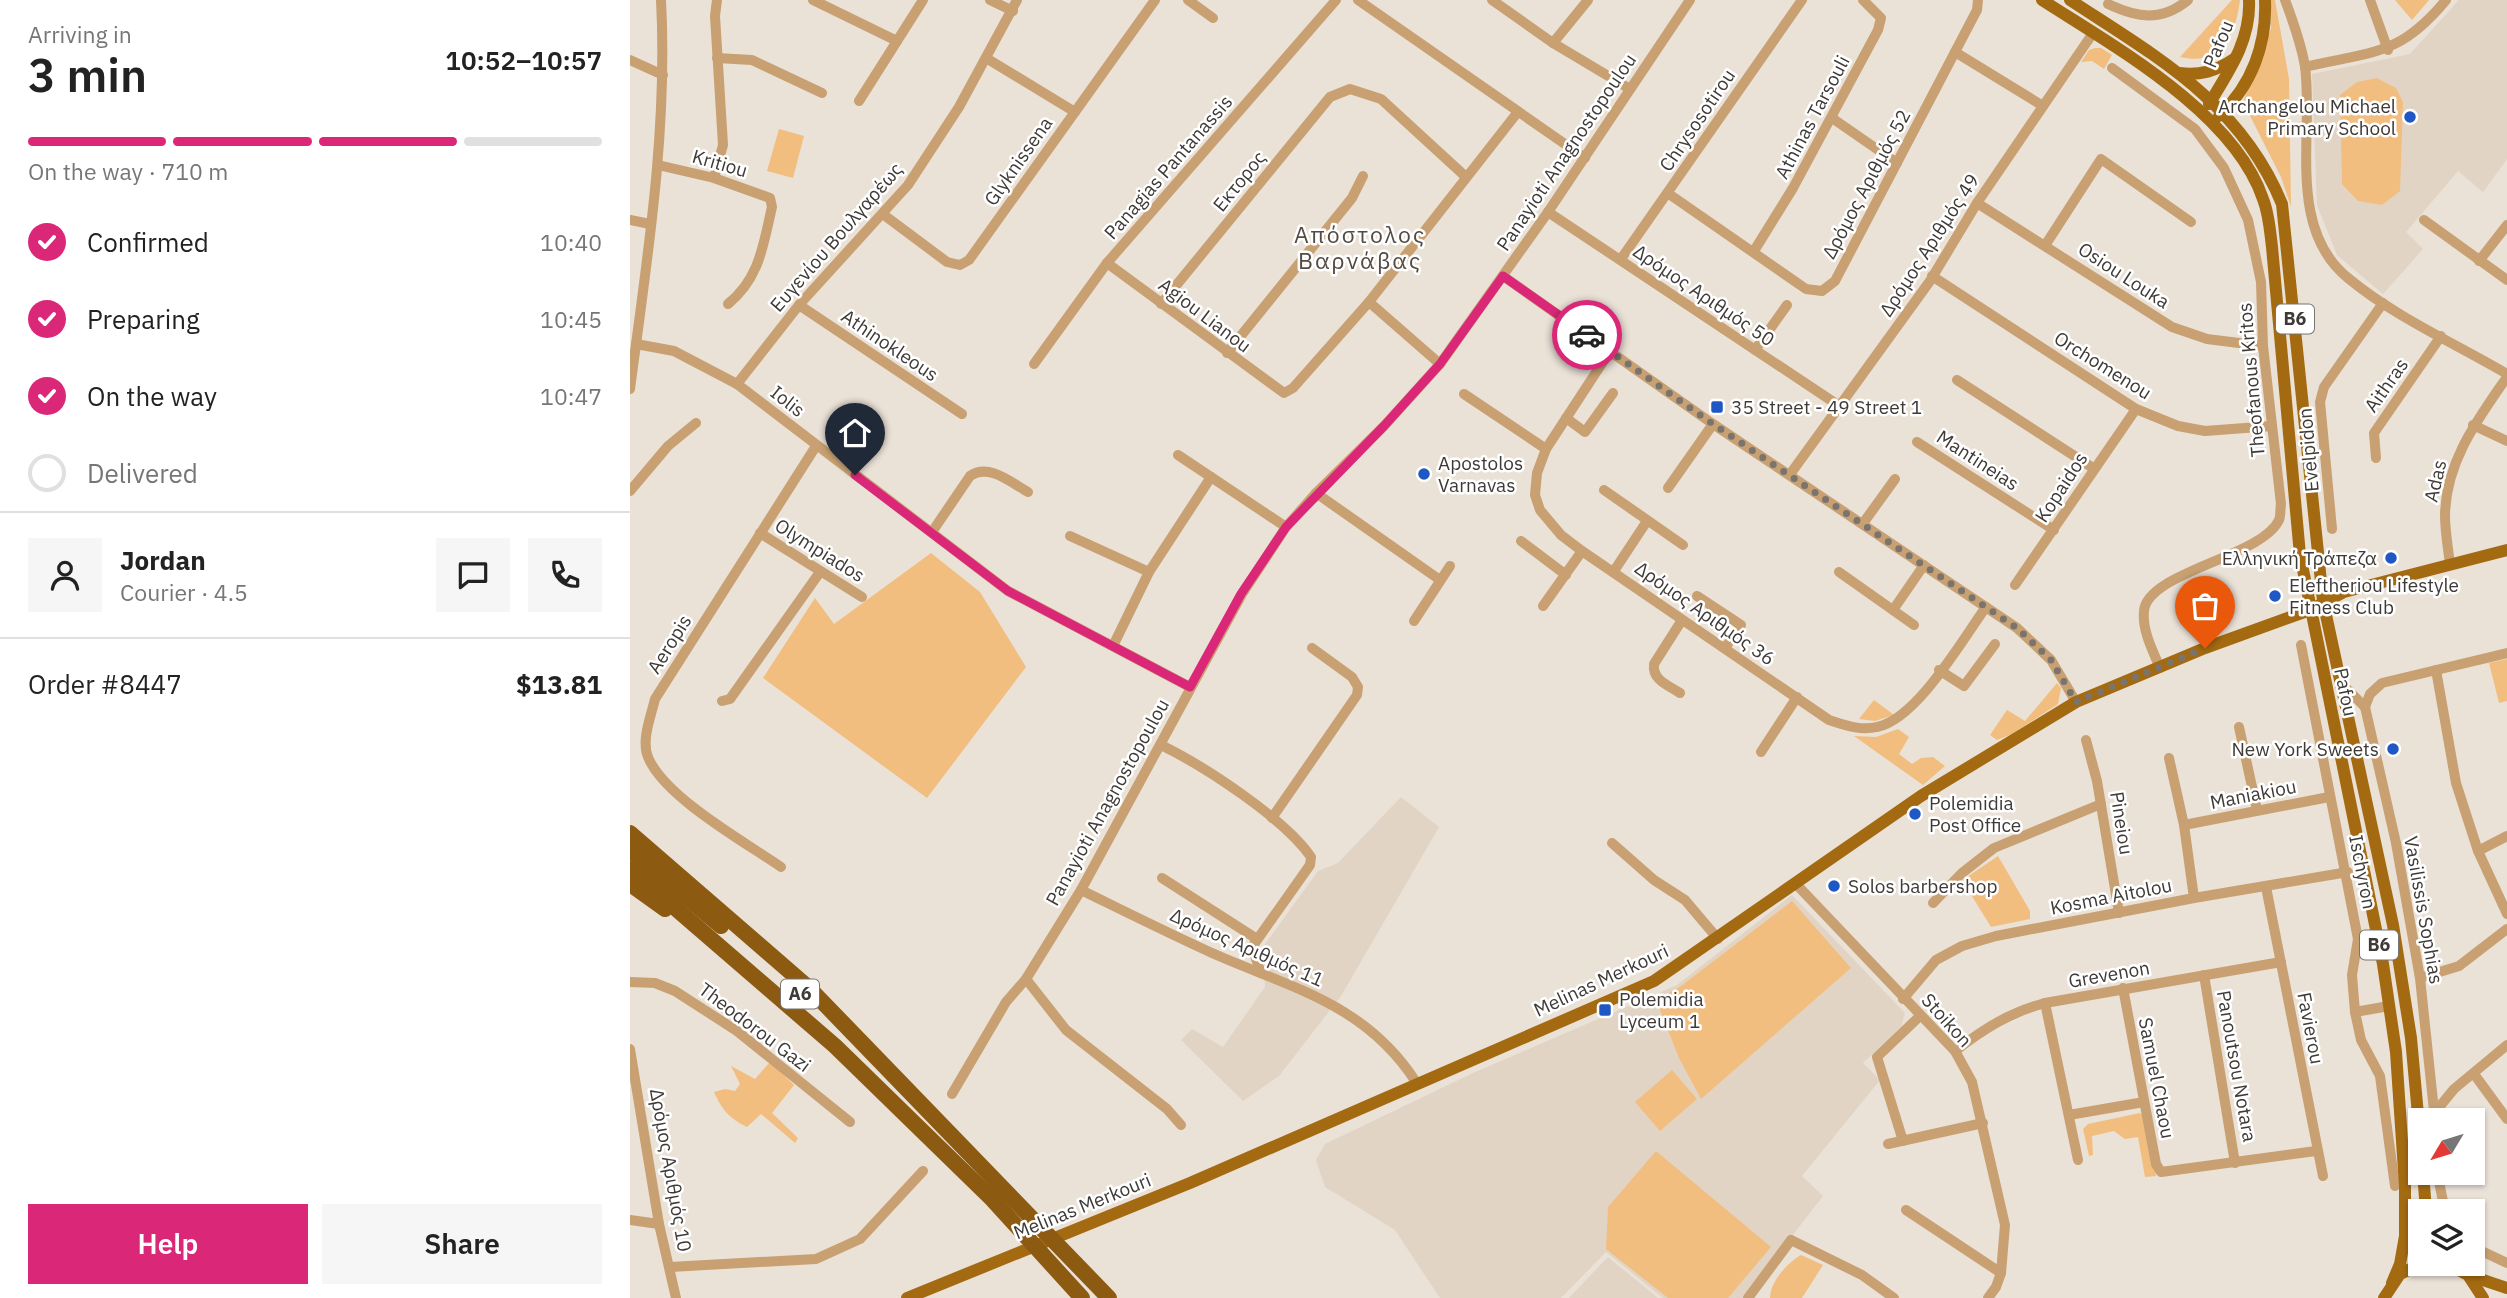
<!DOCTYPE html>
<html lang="en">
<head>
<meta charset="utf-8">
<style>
	body { margin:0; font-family:"IBM Plex Sans",sans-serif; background:#f6f6f6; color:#222; height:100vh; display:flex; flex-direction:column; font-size:26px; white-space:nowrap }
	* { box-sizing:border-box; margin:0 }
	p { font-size:23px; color:#767676 }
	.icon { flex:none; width:38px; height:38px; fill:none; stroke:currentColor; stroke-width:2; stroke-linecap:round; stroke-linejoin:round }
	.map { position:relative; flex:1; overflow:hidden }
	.sheet { display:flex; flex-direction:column; background:#fff; width:630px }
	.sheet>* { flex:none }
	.needle { width:46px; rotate:232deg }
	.tools { position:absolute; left:1778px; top:1108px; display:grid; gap:14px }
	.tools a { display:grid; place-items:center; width:77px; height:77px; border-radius:0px; background:#fff; box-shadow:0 2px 5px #0004; font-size:35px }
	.pin { position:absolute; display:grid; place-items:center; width:60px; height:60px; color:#fff; margin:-72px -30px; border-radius:50% 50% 50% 0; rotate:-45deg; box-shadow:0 0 7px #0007 }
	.pin .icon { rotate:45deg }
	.courier { position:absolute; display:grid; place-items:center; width:70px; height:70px; margin:-35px; border:5px solid #db2777; border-radius:50%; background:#fff; color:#222; box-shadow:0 2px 9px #0007 }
	.head em { font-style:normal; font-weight:600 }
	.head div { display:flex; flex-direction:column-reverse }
	.head { display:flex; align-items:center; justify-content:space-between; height:119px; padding:0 28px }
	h1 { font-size:46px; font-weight:600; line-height:52px }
	.bar { display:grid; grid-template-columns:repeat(4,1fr); gap:10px 7px; align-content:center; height:84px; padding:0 28px }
	.bar i { height:9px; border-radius:5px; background:#e0e0e0 }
	.bar .active { background:#db2777 }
	.bar p { grid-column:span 4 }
	.line { display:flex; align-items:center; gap:18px; padding:0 28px; border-top:2px solid #e0e0e0 }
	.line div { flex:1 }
	.round { display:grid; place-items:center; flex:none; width:74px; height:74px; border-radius:0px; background:#f6f6f6 }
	ol { padding:0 28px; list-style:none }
	li { display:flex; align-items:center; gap:21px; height:77px }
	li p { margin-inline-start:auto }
	li .icon { padding:7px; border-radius:50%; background:#db2777; color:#fff; stroke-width:4 }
	li:last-child { color:#767676 }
	li i { width:38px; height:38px; border:4px solid #e0e0e0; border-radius:50% }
	.action { display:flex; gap:14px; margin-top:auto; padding:14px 28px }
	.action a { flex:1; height:80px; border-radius:0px; background:#db2777; color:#fff; font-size:28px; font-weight:600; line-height:80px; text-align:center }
	.action a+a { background:#f6f6f6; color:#222 }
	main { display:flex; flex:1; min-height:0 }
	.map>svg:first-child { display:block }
	.built { fill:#e2d4c4 }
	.green { fill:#f2be7f }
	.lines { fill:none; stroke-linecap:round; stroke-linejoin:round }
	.minor { stroke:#c8a072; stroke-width:10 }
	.major { stroke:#a36a11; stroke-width:12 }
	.highway { stroke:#8c5a10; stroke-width:16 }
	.done { stroke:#7a746f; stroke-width:7; stroke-dasharray:0 12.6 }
	.route { stroke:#db2777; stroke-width:9 }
	.poi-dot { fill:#1f57c4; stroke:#fff; stroke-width:2.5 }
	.labels { text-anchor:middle; stroke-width:5; stroke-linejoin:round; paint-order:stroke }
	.shield { fill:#fff; stroke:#787573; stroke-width:2 }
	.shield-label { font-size:18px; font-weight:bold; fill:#3e3a37 }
	.street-label { font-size:19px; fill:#3e3a37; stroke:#fff }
	.poi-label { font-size:19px; fill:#3e3a37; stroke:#fff; text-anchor:start }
	.quarter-label { font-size:23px; letter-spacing:2px; fill:#534c44; stroke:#fff }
</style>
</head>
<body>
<main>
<section class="sheet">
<div class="head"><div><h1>3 min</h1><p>Arriving in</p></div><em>10:52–10:57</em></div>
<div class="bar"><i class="active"></i><i class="active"></i><i class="active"></i><i></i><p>On the way · 710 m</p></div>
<ol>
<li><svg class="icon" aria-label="check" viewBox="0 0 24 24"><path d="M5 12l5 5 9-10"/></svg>Confirmed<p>10:40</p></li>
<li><svg class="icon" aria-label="check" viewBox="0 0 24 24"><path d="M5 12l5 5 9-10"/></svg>Preparing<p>10:45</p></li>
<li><svg class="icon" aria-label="check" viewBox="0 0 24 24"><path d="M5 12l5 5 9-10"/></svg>On the way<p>10:47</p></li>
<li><i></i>Delivered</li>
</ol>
<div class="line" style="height:126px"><a class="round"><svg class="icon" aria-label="person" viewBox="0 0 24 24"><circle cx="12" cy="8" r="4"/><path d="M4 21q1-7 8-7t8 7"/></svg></a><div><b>Jordan</b><p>Courier · 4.5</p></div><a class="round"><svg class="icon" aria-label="chat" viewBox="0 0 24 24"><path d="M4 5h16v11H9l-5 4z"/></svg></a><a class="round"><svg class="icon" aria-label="phone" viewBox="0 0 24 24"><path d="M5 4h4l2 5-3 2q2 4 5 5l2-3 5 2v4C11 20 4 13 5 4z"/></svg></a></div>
<div class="line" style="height:91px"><div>Order #8447</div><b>$13.81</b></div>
<div class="action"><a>Help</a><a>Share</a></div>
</section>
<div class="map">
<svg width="1877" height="1298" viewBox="0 0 1877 1298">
	<rect width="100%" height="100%" fill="#eae1d7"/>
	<g class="built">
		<polygon points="1829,0 1877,0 1877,159 1853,192 1828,171 1776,232 1793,249 1753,294 1707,255 1687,205 1682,74 1780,54"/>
		<polygon points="771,797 809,827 711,996 649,1076 613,1101 551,1040 562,1029 593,1047 635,987 633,947 688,871 708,863"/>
		<polygon points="1162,895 1275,1013 1271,1027 1233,1063 1250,1080 1172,1176 1193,1196 1114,1298 1033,1298 976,1252 931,1298 810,1298 765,1230 695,1187 686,1160 695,1144 843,1073 1047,985"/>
		<polygon points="978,1257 1028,1298 939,1298"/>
	</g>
	<g class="green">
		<path d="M1602,0H1610C1606,34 1591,67 1550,57Z"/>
		<polygon points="1640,0 1645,0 1659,79 1661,207 1651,177 1613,102 1641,28"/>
		<polygon points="1765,0 1799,0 1782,20"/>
		<polygon points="1465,48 1471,48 1482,55 1474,69 1462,61 1451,62 1459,50"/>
		<polygon points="1747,78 1766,88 1773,102 1770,191 1752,205 1728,201 1712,184 1710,95 1727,82"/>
		<polygon points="149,129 174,136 163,178 137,171"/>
		<polygon points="301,553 350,592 396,667 297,798 133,678 185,598 204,624"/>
		<polygon points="1877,659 1877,701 1869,703 1859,663"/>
		<polygon points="1427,683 1431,688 1428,704 1382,734 1367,740 1360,735 1377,710 1395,721"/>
		<polygon points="1244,700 1264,715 1245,721 1229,719"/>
		<polygon points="1268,729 1279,737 1269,754 1282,764 1291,758 1303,757 1315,766 1293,785 1224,736 1246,737"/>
		<polygon points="1368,856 1400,911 1400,919 1361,927 1334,883 1337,877"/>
		<polygon points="1162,901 1221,968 1071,1099 1049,1058 1026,1000 1051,986"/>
		<path d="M140,1062L164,1085L142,1113L168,1138L165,1143L131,1114L117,1127C99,1118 92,1110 84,1092L95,1089L105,1091L110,1084L101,1066L125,1079Z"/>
		<polygon points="1042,1070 1067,1099 1030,1131 1005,1102"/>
		<polygon points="1510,1113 1515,1117 1526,1176 1515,1177 1508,1137 1495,1139 1484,1131 1462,1136 1463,1155 1459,1156 1453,1129 1458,1124"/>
		<polygon points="1026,1151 1141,1247 1098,1298 1038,1298 976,1249 978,1207"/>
		<path d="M1171,1255L1193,1265L1172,1298H1140C1140,1282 1157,1263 1171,1255Z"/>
	</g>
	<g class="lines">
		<g class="minor">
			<polyline points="183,0 267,41"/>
			<polyline points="360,0 383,11"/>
			<polyline points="558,0 583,18"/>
			<polyline points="728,0 955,158"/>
			<polyline points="862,0 923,43 1000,89"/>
			<path d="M1655,0C1663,21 1671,44 1675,66C1684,134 1656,228 1718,278C1765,317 1824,343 1877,374"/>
			<polyline points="1740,0 1758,50"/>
			<path d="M1478,4C1508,18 1531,22 1558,0"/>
			<polyline points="923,43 958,0"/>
			<polyline points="1325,52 1413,106"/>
			<polyline points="87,58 122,60 192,93"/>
			<polyline points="356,58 445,112"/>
			<polyline points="0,60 33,75"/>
			<path d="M1675,67C1742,51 1769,57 1816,0"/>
			<path d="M1482,68L1565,129L1594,168L1618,220L1631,282L1633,346L1651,504C1650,508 1651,516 1649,520C1632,557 1517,572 1514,611C1512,631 1523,651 1530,668"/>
			<polyline points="229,101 293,0"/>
			<polyline points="1202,118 1267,163"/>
			<path d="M28,165L84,178L140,198L142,207C133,245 130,278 98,304"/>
			<polyline points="84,178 93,145 85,16 87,0"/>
			<polyline points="1039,194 1176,289 1192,291 1205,281 1347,10 1348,0"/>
			<polyline points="1347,203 1542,327 1577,339 1633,346"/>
			<polyline points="918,212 1211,407"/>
			<polyline points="254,215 317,262 330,265 339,260 525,0"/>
			<polyline points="0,220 20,224"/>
			<polyline points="1794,220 1877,280"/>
			<polyline points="1416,244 1471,159 1561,222"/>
			<polyline points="1124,251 1163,188 1248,30 1251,18 1233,0"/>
			<polyline points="991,259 1172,0"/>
			<polyline points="1849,261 1877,225"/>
			<polyline points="477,263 654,393 663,388 739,302 887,113"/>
			<polyline points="873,276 1083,424 1387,628 1421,660 1446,702"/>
			<polyline points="1302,276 1506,409 1548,426 1575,431 1642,426"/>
			<polyline points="739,302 810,364"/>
			<polyline points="531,304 700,97 720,89 751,99 836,177"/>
			<polyline points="169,305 332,414"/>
			<polyline points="6,344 44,351 107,384 378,591 560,687"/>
			<polyline points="1125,350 1157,305"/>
			<path d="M980,351L916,449L907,473L905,495L910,510L931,535L952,551L1199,720C1215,725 1230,731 1247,727C1287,719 1332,640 1356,607"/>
			<polyline points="597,353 722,198 733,176"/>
			<polyline points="404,364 477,263 706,0"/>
			<polyline points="1327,380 1463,468"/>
			<polyline points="107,384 169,305 278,185 329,107 387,0"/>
			<path d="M0,389C17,260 38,130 31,0"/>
			<polyline points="834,394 916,449"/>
			<polyline points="936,418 955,432 983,393"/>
			<polyline points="1843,425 1877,441"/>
			<polyline points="1287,442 1424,530"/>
			<polyline points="548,455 656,527"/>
			<polyline points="1746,458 1744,433 1811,336"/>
			<polyline points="1161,473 1300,281 1347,203 1463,33"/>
			<polyline points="1038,488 1083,424"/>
			<polyline points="974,490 1053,545"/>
			<polyline points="0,491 38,446 66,423"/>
			<polyline points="686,493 810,580"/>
			<polyline points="1234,522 1265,479"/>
			<polyline points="1702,529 1690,402 1694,387 1753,303"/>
			<path d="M302,532L340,476C359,463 380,482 398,492"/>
			<polyline points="130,533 232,597"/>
			<polyline points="440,536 519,572"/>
			<polyline points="891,541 936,575"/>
			<path d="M1820,564C1818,548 1815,531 1815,515C1816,461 1848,419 1877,377"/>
			<polyline points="984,571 1017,521"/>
			<polyline points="1209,572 1284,625"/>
			<polyline points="1385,585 1506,409"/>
			<polyline points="1067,596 1111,625 1095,648"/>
			<polyline points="913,606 952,551"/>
			<polyline points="1263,610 1294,565"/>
			<polyline points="784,621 820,566"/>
			<polyline points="1671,645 1728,939 1722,975 1725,1012 1731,1040 1750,1076 1765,1186"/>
			<polyline points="483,646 519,572 581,477"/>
			<polyline points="1309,670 1334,686 1365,644"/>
			<polyline points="1806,670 1826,783 1848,851 1877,914"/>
			<polyline points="1711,683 1735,707"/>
			<path d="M1050,693C1038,685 1022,680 1024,664L1052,620"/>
			<polyline points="92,701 100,699 190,572"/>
			<polyline points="1735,707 1766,843 1790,978 1805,1120"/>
			<polyline points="1735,707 1740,694 1752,683 1877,653"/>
			<polyline points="1609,727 1627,810"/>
			<polyline points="1456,740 1467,781 1489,913"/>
			<path d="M531,745C574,766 654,818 681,857L680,865L622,947L631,973"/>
			<polyline points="1131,752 1167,697"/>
			<polyline points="1539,758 1554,825 1564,898"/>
			<polyline points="642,818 727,695 728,687 722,677 682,648"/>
			<polyline points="1554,825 1699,797"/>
			<polyline points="982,843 1024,880 1055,900 1088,939"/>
			<polyline points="1848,851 1877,836"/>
			<path d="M151,867C115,842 34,797 18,757C11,740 21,716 25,699L186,446"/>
			<polyline points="532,878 627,939"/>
			<polyline points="1166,884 1325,1051 1342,1082 1375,1225 1371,1273 1366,1287 1358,1298"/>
			<polyline points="1636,887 1693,1176"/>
			<path d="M451,890C494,911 538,933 582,953C661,988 735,1003 786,1082"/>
			<polyline points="1303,903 1332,873 1364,848 1471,804"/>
			<polyline points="1574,975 1605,1163"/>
			<polyline points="1790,978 1829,966 1877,929"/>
			<polyline points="396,979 436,1030 537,1109 551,1125"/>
			<polyline points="0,982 25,983 45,991 107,1031 220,1122"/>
			<polyline points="1493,988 1526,1164 1531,1172 1686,1151"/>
			<polyline points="1273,999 1306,960 1332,946 1366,936 1564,898 1718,872"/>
			<polyline points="1415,1003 1448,1160"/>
			<polyline points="1725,1012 1759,1006"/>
			<polyline points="0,1049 29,1224 46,1298"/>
			<path d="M1325,1051C1355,1028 1379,1013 1415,1003L1651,962"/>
			<polyline points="1844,1074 1877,1119"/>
			<polyline points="322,1094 376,1002 396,979 451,890 612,594 656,527 686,493 754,426 810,364 918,212 1060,0"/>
			<polyline points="1806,1111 1824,1089 1877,1045"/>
			<polyline points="1439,1115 1514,1102"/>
			<polyline points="1273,1141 1247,1057 1290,1016"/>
			<polyline points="1258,1144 1353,1123"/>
			<polyline points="1807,1172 1815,1211"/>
			<polyline points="1276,1210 1371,1273"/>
			<polyline points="0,1220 29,1224"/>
			<polyline points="1843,1247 1877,1263"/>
			<polyline points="40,1267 186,1259 230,1239 293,1171"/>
			<polyline points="1118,1298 1161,1240 1232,1275 1264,1298"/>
		</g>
		<g class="major">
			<path d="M1412,0C1485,47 1604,113 1633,199C1639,214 1640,231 1642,247L1670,555L1753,964L1766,1052L1775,1186V1236L1770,1264L1762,1283"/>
			<path d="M1440,0C1527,57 1611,103 1652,204L1693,601L1763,925L1781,1038L1790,1137"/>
			<path d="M1549,73C1570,76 1586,71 1604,59"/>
			<path d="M1579,104C1599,71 1621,40 1619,0"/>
			<path d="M1589,116C1622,85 1637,44 1635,0"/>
			<polyline points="1793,1172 1796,1211"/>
			<polyline points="1817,1264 1838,1275 1853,1298"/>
			<polyline points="1841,1276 1877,1288"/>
			<polyline points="277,1298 560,1183 1024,981 1291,796 1446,702 1575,648 1680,610 1714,592 1877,550"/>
			<polyline points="1754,1298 1770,1274 1791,1264"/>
		</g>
		<g class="highway">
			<polyline points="0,833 180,989 479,1298"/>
			<polyline points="0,850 91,926"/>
			<polyline points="0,869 205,1046 362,1199 452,1298"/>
			<polyline points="0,884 35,909"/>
		</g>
	</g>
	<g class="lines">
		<polyline class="done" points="957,335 1083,424 1387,628 1421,660 1446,702 1575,648"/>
		<polyline class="route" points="225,475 378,591 560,687 611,594 656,527 754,426 810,364 873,276 957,335"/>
	</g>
	<g class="poi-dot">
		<circle cx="1780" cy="117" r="7"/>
		<rect x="1080" y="400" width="14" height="14" rx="3.5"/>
		<circle cx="794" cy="474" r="7"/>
		<circle cx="1761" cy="558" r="7"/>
		<circle cx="1645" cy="596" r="7"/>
		<circle cx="1763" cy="749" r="7"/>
		<circle cx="1285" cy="814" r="7"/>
		<circle cx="1204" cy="886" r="7"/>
		<rect x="968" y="1003" width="14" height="14" rx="3.5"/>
	</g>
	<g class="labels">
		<g class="shield">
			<rect x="1646" y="304.5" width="38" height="29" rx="5"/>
			<rect x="1730" y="930.5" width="38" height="29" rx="5"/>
			<rect x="151" y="979.5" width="38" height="29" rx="5"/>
		</g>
		<g class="shield-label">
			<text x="1665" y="325">B6</text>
			<text x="1749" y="951">B6</text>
			<text x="170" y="1000">A6</text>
		</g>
		<g class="street-label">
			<text transform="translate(1588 44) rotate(-67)" y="7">Pafou</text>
			<text transform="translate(1182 117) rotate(-62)" y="7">Athinas Tarsouli</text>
			<text transform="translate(1067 120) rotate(-56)" y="7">Chrysosotirou</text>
			<text transform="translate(936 152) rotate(-56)" y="7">Panayioti Anagnostopoulou</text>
			<text transform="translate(388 161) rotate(-55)" y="7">Glyknissena</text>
			<text transform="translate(90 163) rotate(16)" y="7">Kritiou</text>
			<text transform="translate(538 167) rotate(-49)" y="7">Panagias Pantanassis</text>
			<text transform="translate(609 181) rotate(-51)" y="7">Εκτορος</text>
			<text transform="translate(1236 184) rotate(-62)" y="7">Δρόμος Αριθμός 52</text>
			<text transform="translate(206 237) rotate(-49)" y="7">Ευγενίου Βουλγαρέως</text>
			<text transform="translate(1299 245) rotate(-57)" y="7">Δρόμος Αριθμός 49</text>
			<text transform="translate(1494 275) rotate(33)" y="7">Osiou Louka</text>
			<text transform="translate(1074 295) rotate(34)" y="7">Δρόμος Αριθμός 50</text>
			<text transform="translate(575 315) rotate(37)" y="7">Agiou Lianou</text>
			<text transform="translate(260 345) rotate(34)" y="7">Athinokleous</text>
			<text transform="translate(1473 365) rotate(32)" y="7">Orchomenou</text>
			<text transform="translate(1621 380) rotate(-95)" y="7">Theofanous Kritos</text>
			<text transform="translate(1756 385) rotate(-55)" y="7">Aithras</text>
			<text transform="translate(158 401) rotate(38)" y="7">Iolis</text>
			<text transform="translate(1678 450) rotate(-95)" y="7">Evelpidon</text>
			<text transform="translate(1348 460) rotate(33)" y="7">Mantineias</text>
			<text transform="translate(1805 481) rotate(-77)" y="7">Adas</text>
			<text transform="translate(1431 487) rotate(-57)" y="7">Kopaidos</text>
			<text transform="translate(190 550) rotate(32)" y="7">Olympiados</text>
			<text transform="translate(1075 613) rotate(35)" y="7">Δρόμος Αριθμός 36</text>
			<text transform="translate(39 644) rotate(-58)" y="7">Aeropis</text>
			<text transform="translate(1716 692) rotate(78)" y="7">Pafou</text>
			<text transform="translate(1623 794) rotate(-11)" y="7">Maniakiou</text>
			<text transform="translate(477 802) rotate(-61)" y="7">Panayioti Anagnostopoulou</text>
			<text transform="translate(1492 823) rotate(81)" y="7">Pineiou</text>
			<text transform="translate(1733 872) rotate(79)" y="7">Ischyron</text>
			<text transform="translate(1481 896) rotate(-11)" y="7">Kosma Aitolou</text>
			<text transform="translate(1794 910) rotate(80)" y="7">Vasilissis Sophias</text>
			<text transform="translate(617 947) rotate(24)" y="7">Δρόμος Αριθμός 11</text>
			<text transform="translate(1479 974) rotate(-10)" y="7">Grevenon</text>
			<text transform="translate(971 980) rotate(-25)" y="7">Melinas Merkouri</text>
			<text transform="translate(1317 1020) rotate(48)" y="7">Stoikon</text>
			<text transform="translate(125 1027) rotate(37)" y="7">Theodorou Gazi</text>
			<text transform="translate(1681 1028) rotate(79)" y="7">Favierou</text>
			<text transform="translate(1607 1066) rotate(80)" y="7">Panoutsou Notara</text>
			<text transform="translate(1527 1078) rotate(79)" y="7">Samuel Chaou</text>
			<text transform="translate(41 1170) rotate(80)" y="7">Δρόμος Αριθμός 10</text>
			<text transform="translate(452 1206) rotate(-22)" y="7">Melinas Merkouri</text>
		</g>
		<g class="poi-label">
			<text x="1766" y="113" text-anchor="end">Archangelou Michael<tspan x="1766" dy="22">Primary School</tspan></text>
			<text x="1101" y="414">35 Street - 49 Street 1</text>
			<text x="808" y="470">Apostolos<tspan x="808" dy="22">Varnavas</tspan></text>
			<text x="1747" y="565" text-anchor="end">Ελληνική Τράπεζα</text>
			<text x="1659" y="592">Eleftheriou Lifestyle<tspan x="1659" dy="22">Fitness Club</tspan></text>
			<text x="1749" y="756" text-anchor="end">New York Sweets</text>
			<text x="1299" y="810">Polemidia<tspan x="1299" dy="22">Post Office</tspan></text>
			<text x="1218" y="893">Solos barbershop</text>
			<text x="989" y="1006">Polemidia<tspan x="989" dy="22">Lyceum 1</tspan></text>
		</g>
		<g class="quarter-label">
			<text x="730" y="243">Απόστολος<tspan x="730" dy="26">Βαρνάβας</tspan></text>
		</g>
	</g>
</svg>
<div class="tools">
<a><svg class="needle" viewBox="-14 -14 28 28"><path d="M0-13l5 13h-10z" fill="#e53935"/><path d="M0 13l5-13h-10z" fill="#767676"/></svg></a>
<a><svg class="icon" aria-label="layers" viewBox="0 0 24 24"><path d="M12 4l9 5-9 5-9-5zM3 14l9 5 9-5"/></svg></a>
</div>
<div class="pin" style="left:1575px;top:648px;background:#ea580c"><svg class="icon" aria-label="bag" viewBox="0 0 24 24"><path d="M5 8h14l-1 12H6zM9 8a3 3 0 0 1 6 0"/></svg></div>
<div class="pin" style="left:225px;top:475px;background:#1f2937"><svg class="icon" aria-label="home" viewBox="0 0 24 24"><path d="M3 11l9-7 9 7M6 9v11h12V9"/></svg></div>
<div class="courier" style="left:957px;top:335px"><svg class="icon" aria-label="car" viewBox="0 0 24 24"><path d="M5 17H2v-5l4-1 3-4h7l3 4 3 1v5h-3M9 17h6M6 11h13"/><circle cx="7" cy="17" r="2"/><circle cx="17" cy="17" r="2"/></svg></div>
</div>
</main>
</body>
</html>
